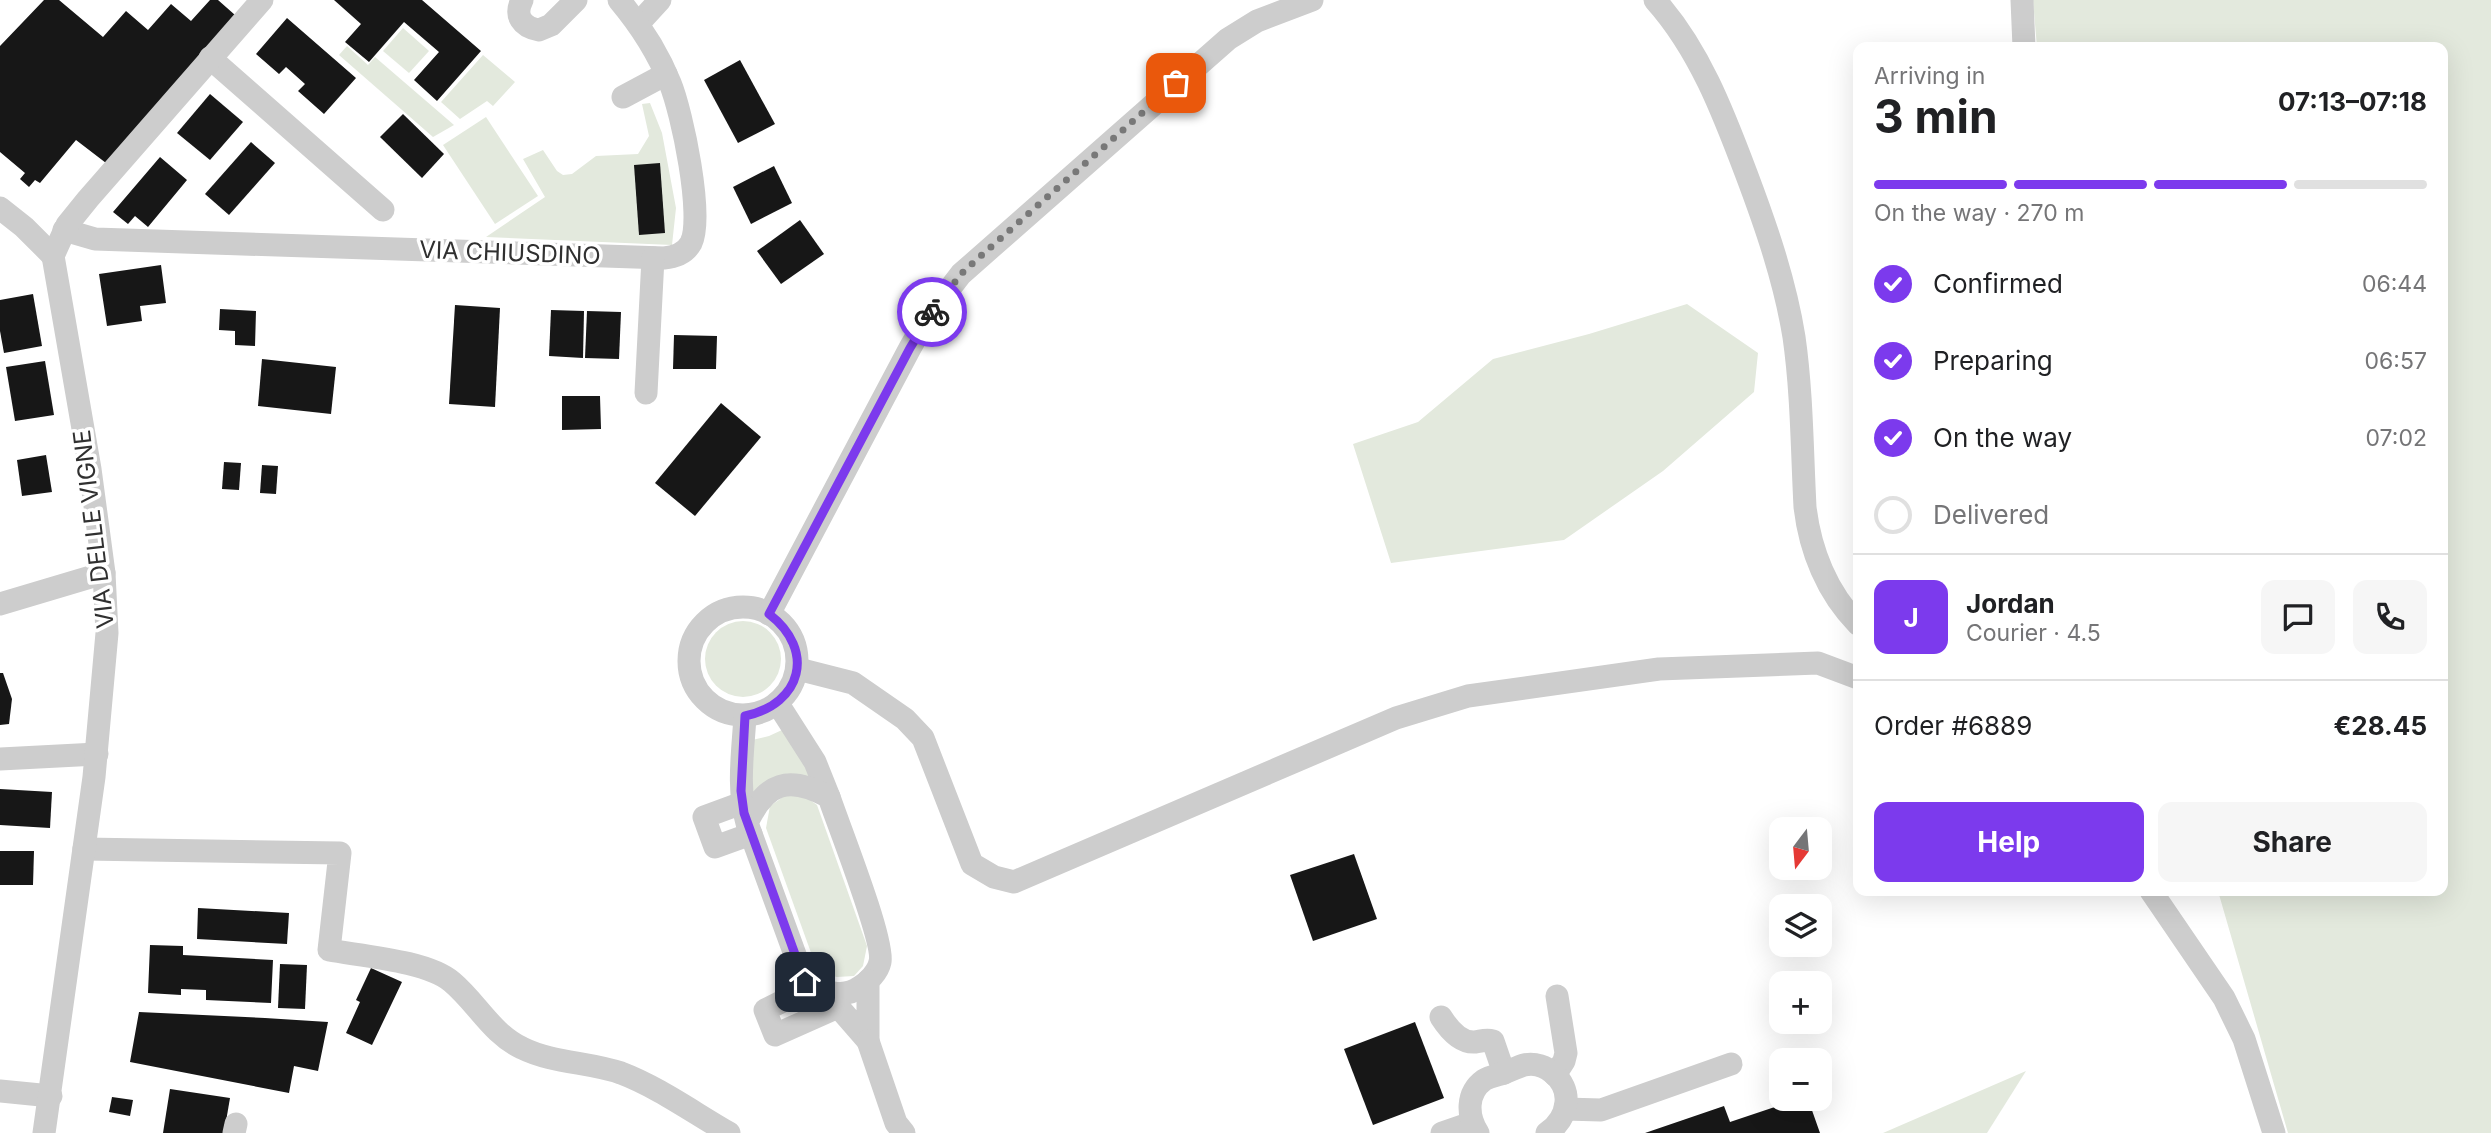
<!DOCTYPE html>
<html lang="en">
<head>
<meta charset="utf-8">
<style>
	body { margin:0; font-family:Inter,sans-serif; background:#f6f6f6; color:#202124; height:100vh; display:flex; flex-direction:column; font-size:26px; white-space:nowrap }
	* { box-sizing:border-box; margin:0 }
	p { font-size:23px; color:#757577 }
	.icon { flex:none; width:38px; height:38px; fill:none; stroke:currentColor; stroke-width:2; stroke-linecap:round; stroke-linejoin:round }
	.map { position:relative; flex:1; overflow:hidden }
	.sheet { position:absolute; left:1853px; top:42px; width:595px; height:854px; display:flex; flex-direction:column; background:#fff; border-radius:14px; box-shadow:0 7px 28px #0002 }
	.sheet>* { flex:none }
	.needle { width:46px; rotate:196deg }
	.controls { position:absolute; left:1769px; top:817px; display:grid; gap:14px }
	.controls a { display:grid; place-items:center; width:63px; height:63px; border-radius:14px; background:#fff; box-shadow:0 7px 28px #0002; font-size:35px }
	.pin { position:absolute; display:grid; place-items:center; width:60px; height:60px; color:#fff; margin:-30px; border-radius:14px; box-shadow:0 4px 10px #0006 }
	.courier { position:absolute; display:grid; place-items:center; width:70px; height:70px; margin:-35px; border:5px solid #7c3aed; border-radius:50%; background:#fff; color:#222; box-shadow:0 2px 9px #0007 }
	.head em { font-style:normal; font-weight:700 }
	.head div { display:flex; flex-direction:column-reverse }
	.head { display:flex; align-items:center; justify-content:space-between; height:119px; padding:0 21px }
	h1 { font-size:46px; font-weight:700; line-height:52px }
	.bar { display:grid; grid-template-columns:repeat(4,1fr); gap:10px 7px; align-content:center; height:84px; padding:0 21px }
	.bar i { height:9px; border-radius:5px; background:#e0e0e0 }
	.bar .active { background:#7c3aed }
	.bar p { grid-column:span 4 }
	.line { display:flex; align-items:center; gap:18px; padding:0 21px; border-top:2px solid #e0e0e0 }
	.line div { flex:1 }
	.round { display:grid; place-items:center; flex:none; width:74px; height:74px; border-radius:14px; background:#f6f6f6 }
	ol { padding:0 21px; list-style:none }
	li { display:flex; align-items:center; gap:21px; height:77px }
	li p { margin-inline-start:auto }
	li .icon { padding:7px; border-radius:50%; background:#7c3aed; color:#fff; stroke-width:4 }
	li:last-child { color:#757577 }
	li i { width:38px; height:38px; border:4px solid #e0e0e0; border-radius:50% }
	.primary-button { display:flex; gap:14px; margin-top:auto; padding:14px 21px }
	.primary-button a { flex:1; height:80px; border-radius:14px; background:#7c3aed; color:#fff; font-size:28px; font-weight:700; line-height:80px; text-align:center }
	.primary-button a+a { background:#f6f6f6; color:#202124 }
	.map>svg:first-child { display:block }
	.green { fill:#e3e9dd }
	.building { fill:#171717 }
	.lines { fill:none; stroke-linecap:round; stroke-linejoin:round }
	.minor { stroke:#cdcdcd; stroke-width:23 }
	.done { stroke:#787878; stroke-width:7; stroke-dasharray:0 12.6 }
	.route { stroke:#7c3aed; stroke-width:9 }
	.labels { text-anchor:middle; stroke-width:7; stroke-linejoin:round; paint-order:stroke }
	.street-label { font-size:24px; fill:#303030; stroke:#fff }
</style>
</head>
<body>
<div class="map">
<svg width="2491" height="1133" viewBox="0 0 2491 1133">
	<rect width="100%" height="100%" fill="#fff"/>
	<g class="green">
		<polygon points="2033,0 2491,0 2491,1133 2288,1133 2218,891 2443,891 2443,47 2037,47"/>
		<polygon points="403,28 429,51 409,73 383,51"/>
		<polygon points="347,46 368,65 375,57 454,125 433,137 339,55"/>
		<polygon points="483,55 515,82 493,106 487,101 460,119 441,102"/>
		<polygon points="650,103 662,133 676,208 672,245 486,237 545,197 523,159 543,150 557,171 563,175 572,174 596,156 638,154 649,136 642,104"/>
		<polygon points="486,117 538,196 495,224 443,145"/>
		<polygon points="1687,304 1758,353 1754,392 1663,471 1564,540 1391,563 1353,444 1418,422 1493,359 1589,334"/>
		<circle cx="743" cy="659" r="38"/>
		<polygon points="782,730 816,780 748,803 748,741 769,736"/>
		<polygon points="786,795 806,797 817,805 867,946 863,966 854,976 837,977 821,973 814,961 766,828 770,806"/>
		<polygon points="2026,1071 1987,1133 1883,1133"/>
	</g>
	<g class="building">
		<polygon points="44,0 59,0 103,37 126,11 148,30 171,4 191,21 210,0 218,0 235,15 106,163 76,140 40,183 35,180 29,187 20,179 25,173 0,152 0,46"/>
		<polygon points="334,0 422,0 481,51 437,101 414,80 439,52 404,22 369,62 345,42 361,24"/>
		<polygon points="287,18 356,78 324,114 298,91 305,84 286,67 279,74 256,54"/>
		<polygon points="740,60 775,124 738,143 704,80"/>
		<polygon points="210,94 243,122 210,160 177,133"/>
		<polygon points="403,114 444,154 422,178 380,137"/>
		<polygon points="251,142 275,163 229,215 205,194"/>
		<polygon points="160,157 187,180 148,227 135,216 128,224 113,212"/>
		<polygon points="660,163 665,233 639,235 634,165"/>
		<polygon points="774,166 792,203 751,224 733,187"/>
		<polygon points="800,220 824,254 781,284 757,251"/>
		<polygon points="161,265 166,303 140,306 142,321 107,326 99,274"/>
		<polygon points="33,294 42,346 4,353 0,331 0,300"/>
		<polygon points="455,305 500,308 495,407 449,404"/>
		<polygon points="220,309 256,311 255,346 235,345 235,331 219,330"/>
		<polygon points="551,310 584,311 583,358 549,356"/>
		<polygon points="587,311 621,312 619,359 585,358"/>
		<polygon points="674,335 717,336 716,369 673,369"/>
		<polygon points="262,359 336,367 331,414 258,406"/>
		<polygon points="45,361 54,415 15,421 6,367"/>
		<polygon points="562,396 600,396 601,429 562,430"/>
		<polygon points="721,403 761,437 695,516 655,483"/>
		<polygon points="46,455 52,492 22,496 17,460"/>
		<polygon points="224,462 241,463 239,490 222,489"/>
		<polygon points="262,465 278,466 276,494 260,493"/>
		<polygon points="0,673 3,673 12,699 9,724 0,725"/>
		<polygon points="0,789 52,792 50,828 0,825"/>
		<polygon points="0,851 34,851 33,885 0,885"/>
		<polygon points="1354,854 1377,919 1313,941 1290,875"/>
		<polygon points="198,908 289,913 287,944 197,939"/>
		<polygon points="150,945 183,946 183,955 273,960 271,1003 206,1000 206,990 181,989 181,995 148,993"/>
		<polygon points="280,964 307,965 305,1009 278,1008"/>
		<polygon points="371,968 402,982 372,1045 346,1033 360,1002 356,1000"/>
		<polygon points="139,1012 265,1018 328,1022 318,1071 294,1066 289,1093 130,1062"/>
		<polygon points="1415,1022 1444,1098 1373,1125 1344,1049"/>
		<polygon points="170,1089 230,1098 224,1133 163,1133"/>
		<polygon points="112,1097 133,1100 130,1116 109,1112"/>
		<polygon points="1799,1099 1808,1099 1820,1133 1645,1133 1724,1106 1730,1122"/>
	</g>
	<g class="lines">
		<g class="minor">
			<path d="M522,0C514,16 522,27 539,30L551,25L576,0"/>
			<path d="M1655,0C1699,49 1723,112 1746,173C1766,226 1785,281 1794,337C1802,393 1802,450 1805,507C1810,550 1827,593 1858,624"/>
			<polyline points="2022,0 2024,47"/>
			<polyline points="638,24 660,0"/>
			<polyline points="210,58 383,210"/>
			<polyline points="623,97 666,74"/>
			<polyline points="0,208 24,227 53,256"/>
			<path d="M64,230L95,239L664,258C675,257 685,254 691,243C704,217 682,112 670,83C658,53 640,25 619,0"/>
			<polyline points="646,393 653,258"/>
			<polyline points="0,604 104,573"/>
			<circle cx="743" cy="661" r="54"/>
			<polyline points="769,614 910,348 927,318 961,274 1228,39 1257,21 1312,0"/>
			<polyline points="798,669 853,683 905,719 923,738 972,864 994,877 1014,882 1396,718 1468,696 1659,669 1818,663 1858,678"/>
			<polyline points="778,704 815,762 829,797"/>
			<path d="M745,716C743,752 737,788 747,823L805,982C822,991 843,1000 860,987C868,982 878,972 880,962C885,942 838,824 829,797C789,775 766,782 747,823"/>
			<polyline points="0,759 97,754"/>
			<polyline points="742,803 704,817 715,847 751,834"/>
			<path d="M84,849L340,853L329,950C362,956 428,961 452,982C477,1003 492,1034 522,1048C552,1063 589,1062 621,1073C658,1087 694,1113 729,1133"/>
			<polyline points="2151,891 2224,998 2244,1039 2274,1133"/>
			<polyline points="805,982 795,995 765,1010 775,1035 838,1007"/>
			<polyline points="828,995 868,1041 868,981"/>
			<path d="M1441,1017C1448,1028 1460,1043 1475,1042C1482,1041 1486,1039 1493,1041L1504,1073"/>
			<polyline points="868,1041 896,1123 904,1133"/>
			<polyline points="1555,1075 1564,1061 1566,1053 1557,996"/>
			<polyline points="0,1091 51,1096"/>
			<polyline points="1565,1109 1601,1110 1731,1064"/>
			<polyline points="44,1133 94,777 107,633 104,573 90,469 53,256 67,225 88,199 262,0"/>
			<polyline points="234,1133 236,1124"/>
			<polyline points="1442,1133 1471,1123"/>
			<path d="M1478,1133C1467,1116 1466,1093 1484,1080C1489,1077 1498,1075 1504,1073C1511,1070 1518,1067 1524,1065C1546,1060 1568,1081 1566,1102C1565,1116 1557,1126 1547,1133"/>
		</g>
	</g>
	<g class="lines">
		<polyline class="done" points="932,312 961,274 975,261 1176,83"/>
		<path class="route" d="M805,982L744,813L741,791L745,716C802,704 816,650 769,614L910,348L932,312"/>
	</g>
	<g class="labels">
		<g class="street-label">
			<text transform="translate(510 253) rotate(2)" y="8">VIA CHIUSDINO</text>
			<text transform="translate(94 529) rotate(-97)" y="8">VIA DELLE VIGNE</text>
		</g>
	</g>
</svg>
<div class="controls">
<a><svg class="needle" viewBox="-14 -14 28 28"><path d="M0-13l5 13h-10z" fill="#e53935"/><path d="M0 13l5-13h-10z" fill="#757577"/></svg></a>
<a><svg class="icon" aria-label="layers" viewBox="0 0 24 24"><path d="M12 4l9 5-9 5-9-5zM3 14l9 5 9-5"/></svg></a>
<a>+</a>
<a>−</a>
</div>
<div class="pin" style="left:1176px;top:83px;background:#ea580c"><svg class="icon" aria-label="bag" viewBox="0 0 24 24"><path d="M5 8h14l-1 12H6zM9 8a3 3 0 0 1 6 0"/></svg></div>
<div class="pin" style="left:805px;top:982px;background:#1f2937"><svg class="icon" aria-label="home" viewBox="0 0 24 24"><path d="M3 11l9-7 9 7M6 9v11h12V9"/></svg></div>
<div class="courier" style="left:932px;top:312px"><svg class="icon" aria-label="bike" viewBox="0 0 24 24"><circle cx="6" cy="16" r="4"/><circle cx="18" cy="16" r="4"/><path d="M6 16l4-8h5l3 8M10 8l3 8H6M13 5h3"/></svg></div>
<section class="sheet">
<div class="head"><div><h1>3 min</h1><p>Arriving in</p></div><em>07:13–07:18</em></div>
<div class="bar"><i class="active"></i><i class="active"></i><i class="active"></i><i></i><p>On the way · 270 m</p></div>
<ol>
<li><svg class="icon" aria-label="check" viewBox="0 0 24 24"><path d="M5 12l5 5 9-10"/></svg>Confirmed<p>06:44</p></li>
<li><svg class="icon" aria-label="check" viewBox="0 0 24 24"><path d="M5 12l5 5 9-10"/></svg>Preparing<p>06:57</p></li>
<li><svg class="icon" aria-label="check" viewBox="0 0 24 24"><path d="M5 12l5 5 9-10"/></svg>On the way<p>07:02</p></li>
<li><i></i>Delivered</li>
</ol>
<div class="line" style="height:126px"><b class="round" style="background:#7c3aed;color:#fff">J</b><div><b>Jordan</b><p>Courier · 4.5</p></div><a class="round"><svg class="icon" aria-label="chat" viewBox="0 0 24 24"><path d="M4 5h16v11H9l-5 4z"/></svg></a><a class="round"><svg class="icon" aria-label="phone" viewBox="0 0 24 24"><path d="M5 4h4l2 5-3 2q2 4 5 5l2-3 5 2v4C11 20 4 13 5 4z"/></svg></a></div>
<div class="line" style="height:91px"><div>Order #6889</div><b>€28.45</b></div>
<div class="primary-button"><a>Help</a><a>Share</a></div>
</section>
</div>
</body>
</html>
